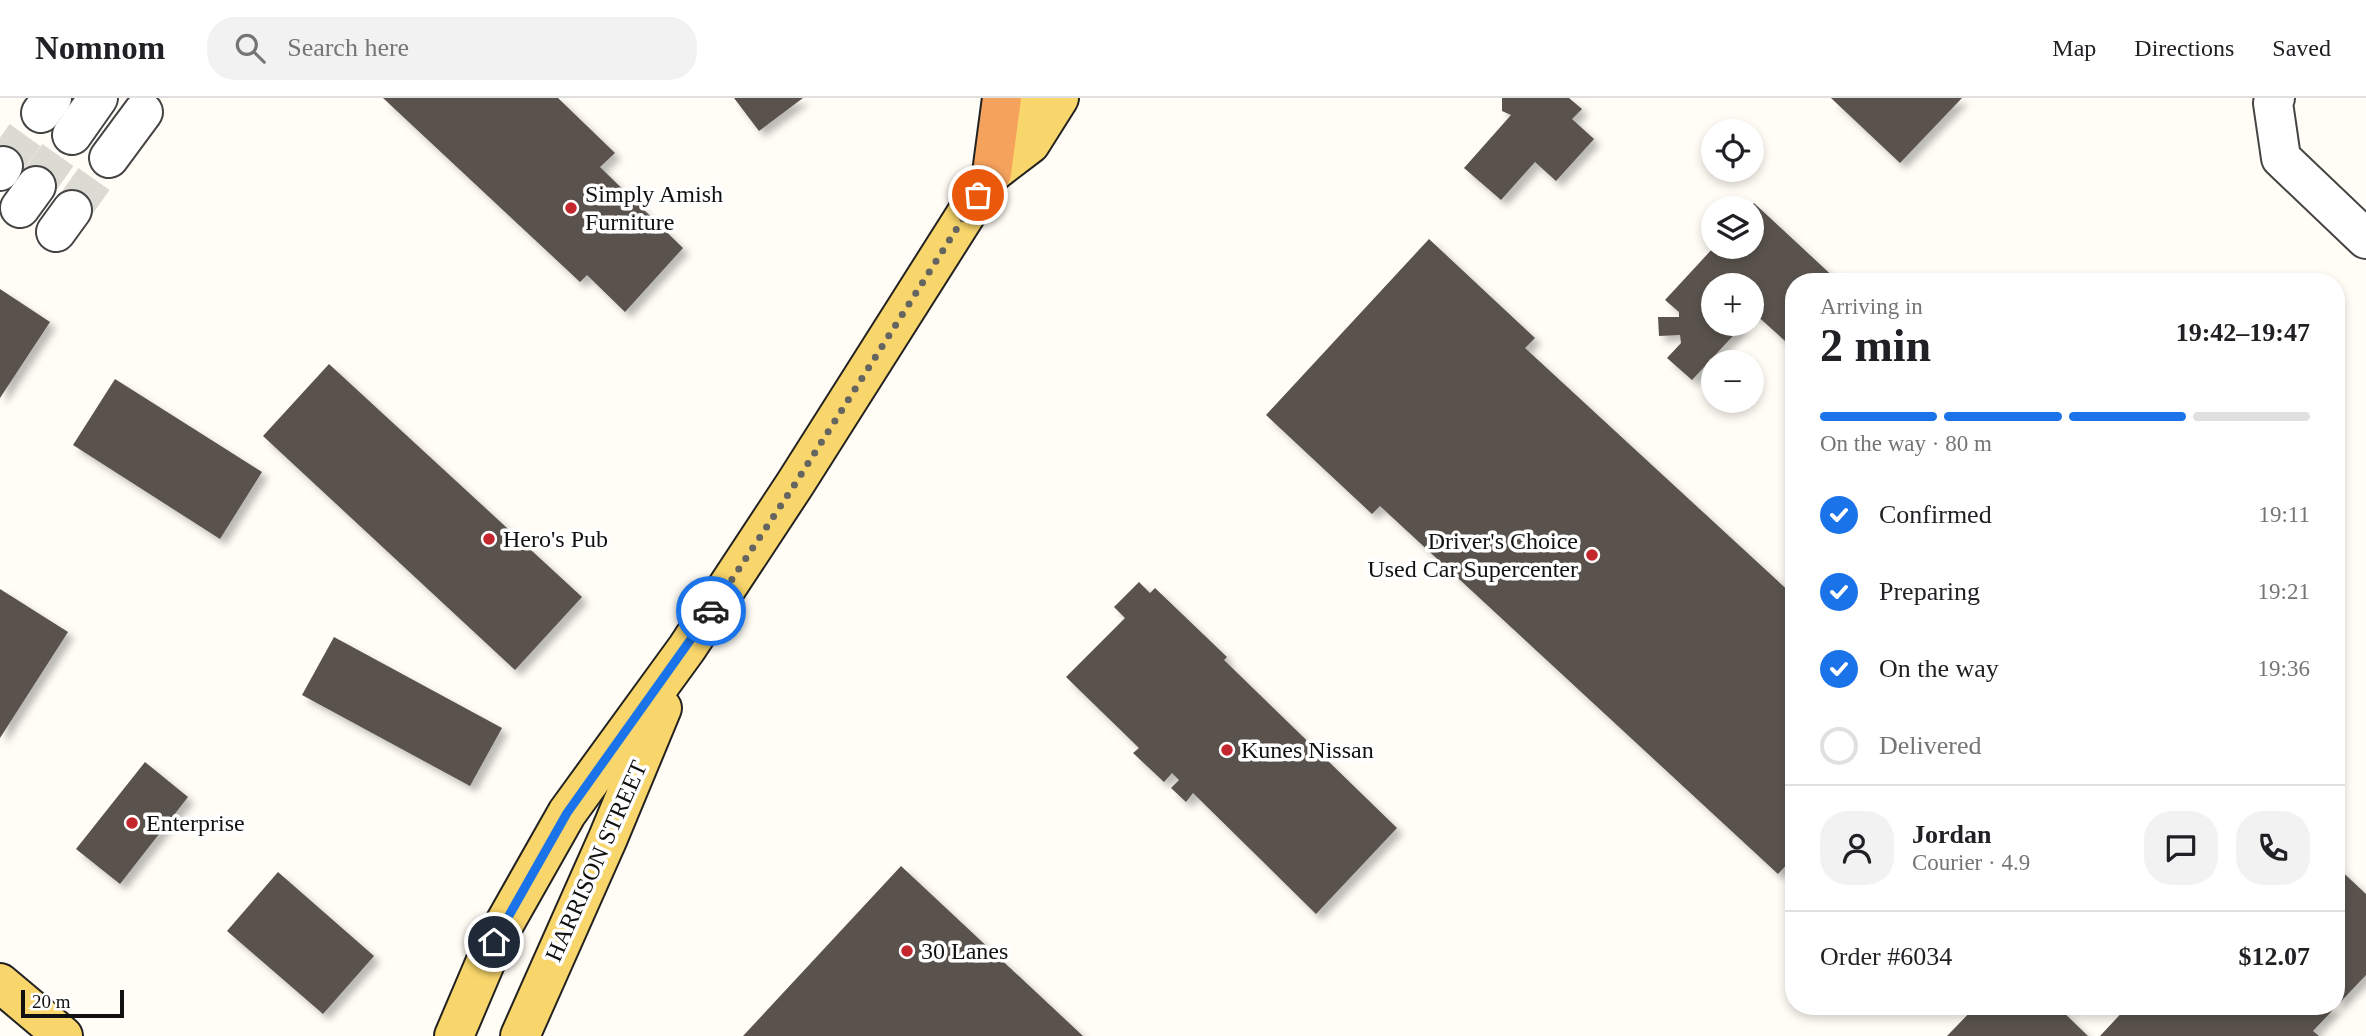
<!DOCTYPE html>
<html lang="en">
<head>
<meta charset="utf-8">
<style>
	body { margin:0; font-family:Georgia,serif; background:#f2f2f2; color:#202124; height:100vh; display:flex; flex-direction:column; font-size:26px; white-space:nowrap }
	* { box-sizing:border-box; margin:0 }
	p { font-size:23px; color:#757577 }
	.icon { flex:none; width:38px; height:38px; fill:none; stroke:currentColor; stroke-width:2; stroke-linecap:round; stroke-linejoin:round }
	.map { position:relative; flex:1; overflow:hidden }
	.details { position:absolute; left:1785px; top:175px; width:560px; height:742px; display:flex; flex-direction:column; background:#fff; border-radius:28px; box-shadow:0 4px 10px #0003 }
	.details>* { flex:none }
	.controls { position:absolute; left:1701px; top:21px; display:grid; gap:14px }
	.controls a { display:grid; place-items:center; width:63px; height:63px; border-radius:50%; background:#fff; box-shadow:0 4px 10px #0003; font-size:35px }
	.scale { position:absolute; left:21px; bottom:18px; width:103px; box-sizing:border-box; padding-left:7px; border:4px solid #111; border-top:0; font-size:19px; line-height:24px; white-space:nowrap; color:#111; -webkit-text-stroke:5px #fff; paint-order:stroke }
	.pin { position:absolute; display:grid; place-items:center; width:60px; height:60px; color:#fff; margin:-30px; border:4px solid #fff; border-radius:50%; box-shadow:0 2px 7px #0007 }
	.courier { position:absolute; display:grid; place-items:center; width:70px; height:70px; margin:-35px; border:5px solid #1a73e8; border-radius:50%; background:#fff; color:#222; box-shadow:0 2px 9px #0007 }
	.headline em { font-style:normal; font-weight:600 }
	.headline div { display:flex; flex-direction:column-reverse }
	.headline { display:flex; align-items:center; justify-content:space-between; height:119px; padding:0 35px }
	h1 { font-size:46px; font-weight:600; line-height:52px }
	.bar { display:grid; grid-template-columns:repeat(4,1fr); gap:10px 7px; align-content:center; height:84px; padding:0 35px }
	.bar i { height:9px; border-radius:5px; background:#e0e0e0 }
	.bar .current { background:#1a73e8 }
	.bar p { grid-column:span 4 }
	.line { display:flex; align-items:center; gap:18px; padding:0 35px; border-top:2px solid #e0e0e0 }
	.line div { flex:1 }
	.round { display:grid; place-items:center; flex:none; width:74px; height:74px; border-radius:28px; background:#f2f2f2 }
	ol { padding:0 35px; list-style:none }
	li { display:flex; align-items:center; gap:21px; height:77px }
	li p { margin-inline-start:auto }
	li .icon { padding:7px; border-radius:50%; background:#1a73e8; color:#fff; stroke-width:4 }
	li:last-child { color:#757577 }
	li i { width:38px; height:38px; border:4px solid #e0e0e0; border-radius:50% }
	header { display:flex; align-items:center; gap:42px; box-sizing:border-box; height:98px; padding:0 35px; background:#fff; border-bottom:2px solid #e0e0e0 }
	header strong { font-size:33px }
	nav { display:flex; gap:38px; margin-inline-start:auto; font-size:24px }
	.search { width:490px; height:63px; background:#f2f2f2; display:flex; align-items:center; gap:18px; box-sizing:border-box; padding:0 24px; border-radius:28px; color:#757577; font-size:26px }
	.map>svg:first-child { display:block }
	.building { fill:#5a524d; filter:url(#shadow) }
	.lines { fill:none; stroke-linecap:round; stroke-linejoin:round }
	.minor-tunnel { stroke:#dbdad3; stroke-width:38; stroke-dasharray:38 19; stroke-linecap:butt }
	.minor-casing { stroke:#444; stroke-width:42 }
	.major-casing { stroke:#222; stroke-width:42 }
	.highway-casing { stroke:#222; stroke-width:42 }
	.minor { stroke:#fff; stroke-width:38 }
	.major { stroke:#f9d66b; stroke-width:38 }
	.highway { stroke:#f5a25d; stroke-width:38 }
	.done { stroke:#646461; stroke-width:7; stroke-dasharray:0 12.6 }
	.route { stroke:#1a73e8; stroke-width:9 }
	.poi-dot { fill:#c4262e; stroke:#fff; stroke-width:2.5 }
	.labels { text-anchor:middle; stroke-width:7; stroke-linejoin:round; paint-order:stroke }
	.poi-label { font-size:24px; fill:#111; stroke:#fff; text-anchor:start }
	.street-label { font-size:24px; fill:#111; stroke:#fff }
</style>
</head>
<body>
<header>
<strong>Nomnom</strong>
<div class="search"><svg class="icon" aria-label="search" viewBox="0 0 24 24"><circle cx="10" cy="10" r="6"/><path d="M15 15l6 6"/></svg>Search here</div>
<nav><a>Map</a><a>Directions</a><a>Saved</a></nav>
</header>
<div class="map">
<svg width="2366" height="938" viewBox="0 0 2366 938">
	<defs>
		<filter id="shadow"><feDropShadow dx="6" dy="6" stdDeviation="3.5" flood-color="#0004"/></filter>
	</defs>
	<rect width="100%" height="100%" fill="#fffdf5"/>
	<g class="building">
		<polygon points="383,0 558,0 615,55 600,69 683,150 625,214 587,177 580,184"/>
		<polygon points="734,0 803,0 759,33"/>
		<polygon points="1502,0 1569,0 1582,11 1572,21 1594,41 1556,83 1535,64 1501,102 1464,70 1511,17 1502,13"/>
		<polygon points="1831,0 1962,0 1900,65"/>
		<polygon points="1754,105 1839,184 1794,184 1794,251 1754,215 1752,217 1752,187 1713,187 1713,226 1744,226 1692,282 1667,260 1681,245 1680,237 1659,238 1658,219 1679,219 1679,214 1665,202 1714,149 1752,149 1752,110 1750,110"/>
		<polygon points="1429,141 1535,240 1525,250 1794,498 1794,759 1778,776 1380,408 1372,416 1266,317"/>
		<polygon points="0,191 50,224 0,300"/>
		<polygon points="329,266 582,499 515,572 263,338"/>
		<polygon points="115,281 262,374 220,441 73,347"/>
		<polygon points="1139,484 1150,495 1155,490 1227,559 1224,562 1397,730 1316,816 1193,695 1186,704 1171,690 1179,682 1172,675 1164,684 1133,655 1139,650 1066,579 1125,520 1114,509"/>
		<polygon points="0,491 68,534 0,640"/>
		<polygon points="334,539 502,630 470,688 302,597"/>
		<polygon points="145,664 188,699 120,786 76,751"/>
		<polygon points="901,768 1083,938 743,938"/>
		<polygon points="2336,768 2366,796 2366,877 2313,933 2319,938 2100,938 2128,908 2336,908"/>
		<polygon points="278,774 374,858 323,916 227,833"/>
		<polygon points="1976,908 2057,908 2088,938 1947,938"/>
	</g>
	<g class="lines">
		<g class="minor-tunnel">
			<polyline points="3,68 41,15"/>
			<polyline points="36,88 72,37"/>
			<polyline points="72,112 109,60"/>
		</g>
		<g class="minor-casing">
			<g id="minor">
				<polyline points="2275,0 2273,5 2281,60 2366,141"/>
				<polyline points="41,15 52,0"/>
				<polyline points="72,37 98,0"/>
				<polyline points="109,60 143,14"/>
				<polyline points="0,73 3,68"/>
				<polyline points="20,110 36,88"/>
				<polyline points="56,134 72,112"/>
			</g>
		</g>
		<g class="major-casing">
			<g id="major">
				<polyline points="992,75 1030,46 1059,0"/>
				<polyline points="0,885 63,938"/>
				<polyline points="454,938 494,844 567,715 687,550 795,386 992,75 1009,24 1021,0"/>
				<polyline points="520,938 608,740 662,610"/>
			</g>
		</g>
		<g class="highway-casing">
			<polyline id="highway" points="992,75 1002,0"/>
		</g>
		<use href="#minor" class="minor"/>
		<use href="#major" class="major"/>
		<use href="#highway" class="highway"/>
	</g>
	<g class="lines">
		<polyline class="done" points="711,513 795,386 978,97"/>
		<polyline class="route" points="494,844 567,715 711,513"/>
	</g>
	<g class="poi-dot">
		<circle cx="571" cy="110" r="7"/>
		<circle cx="489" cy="441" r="7"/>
		<circle cx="1592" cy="457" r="7"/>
		<circle cx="1227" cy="652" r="7"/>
		<circle cx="132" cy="725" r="7"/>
		<circle cx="907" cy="853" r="7"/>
	</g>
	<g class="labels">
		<g class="poi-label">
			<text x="585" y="104">Simply Amish<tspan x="585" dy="28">Furniture</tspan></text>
			<text x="503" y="449">Hero's Pub</text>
			<text x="1578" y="451" text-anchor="end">Driver's Choice<tspan x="1578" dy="28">Used Car Supercenter</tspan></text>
			<text x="1241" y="660">Kunes Nissan</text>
			<text x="146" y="733">Enterprise</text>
			<text x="921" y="861">30 Lanes</text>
		</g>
		<g class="street-label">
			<text transform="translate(596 763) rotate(-66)" y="8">HARRISON STREET</text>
		</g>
	</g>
</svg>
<div class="controls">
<a><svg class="icon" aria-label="locate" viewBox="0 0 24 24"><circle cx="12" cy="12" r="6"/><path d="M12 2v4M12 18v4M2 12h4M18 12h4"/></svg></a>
<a><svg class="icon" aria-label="layers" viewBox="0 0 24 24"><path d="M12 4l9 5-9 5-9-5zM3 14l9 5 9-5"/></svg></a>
<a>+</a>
<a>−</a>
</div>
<div class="scale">20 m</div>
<div class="pin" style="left:978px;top:97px;background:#ea580c"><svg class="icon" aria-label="bag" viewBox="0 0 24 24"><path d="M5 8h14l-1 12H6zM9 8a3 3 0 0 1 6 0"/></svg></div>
<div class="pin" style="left:494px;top:844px;background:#1f2937"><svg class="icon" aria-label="home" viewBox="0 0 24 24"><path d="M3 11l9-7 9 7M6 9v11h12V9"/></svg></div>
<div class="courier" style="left:711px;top:513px"><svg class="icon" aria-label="car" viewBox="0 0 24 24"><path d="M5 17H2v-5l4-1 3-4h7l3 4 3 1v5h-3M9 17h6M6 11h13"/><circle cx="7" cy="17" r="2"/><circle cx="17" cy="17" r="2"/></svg></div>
<section class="details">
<div class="headline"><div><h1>2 min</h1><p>Arriving in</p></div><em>19:42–19:47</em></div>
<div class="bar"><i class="current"></i><i class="current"></i><i class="current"></i><i></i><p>On the way · 80 m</p></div>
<ol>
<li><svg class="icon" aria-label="check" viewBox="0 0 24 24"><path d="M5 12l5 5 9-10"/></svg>Confirmed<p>19:11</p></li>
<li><svg class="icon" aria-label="check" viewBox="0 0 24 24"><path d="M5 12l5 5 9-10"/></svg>Preparing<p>19:21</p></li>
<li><svg class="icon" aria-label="check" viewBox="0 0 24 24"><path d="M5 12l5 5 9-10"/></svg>On the way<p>19:36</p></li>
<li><i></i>Delivered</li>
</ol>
<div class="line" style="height:126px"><a class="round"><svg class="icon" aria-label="person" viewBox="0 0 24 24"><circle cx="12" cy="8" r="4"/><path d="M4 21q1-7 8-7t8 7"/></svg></a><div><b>Jordan</b><p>Courier · 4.9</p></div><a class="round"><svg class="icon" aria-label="chat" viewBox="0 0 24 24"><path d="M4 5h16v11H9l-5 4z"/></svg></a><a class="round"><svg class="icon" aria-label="phone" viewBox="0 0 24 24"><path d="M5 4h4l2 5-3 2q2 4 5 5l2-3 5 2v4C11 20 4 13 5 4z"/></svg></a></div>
<div class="line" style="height:91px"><div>Order #6034</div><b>$12.07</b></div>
</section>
</div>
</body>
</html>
